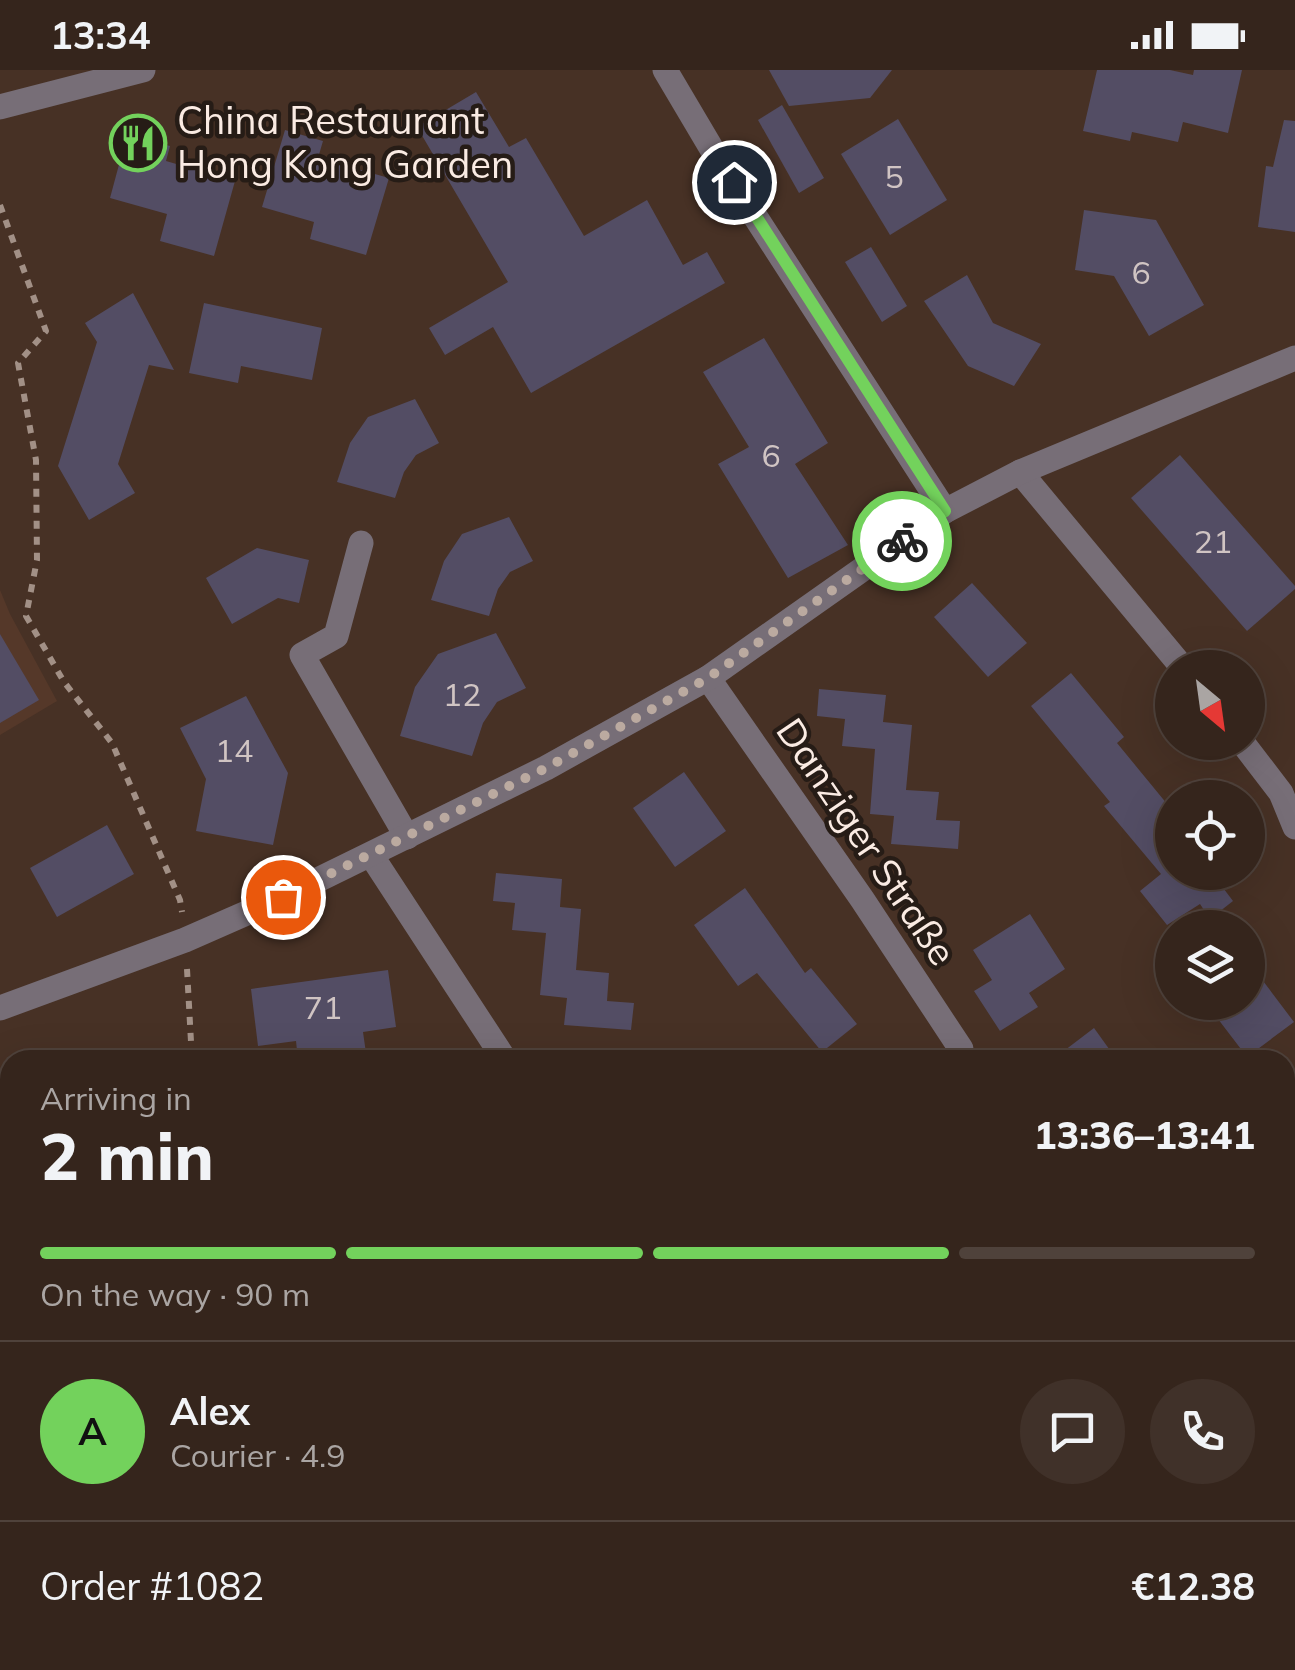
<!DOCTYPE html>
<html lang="en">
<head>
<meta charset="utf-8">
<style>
	body { margin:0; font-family:Mulish,sans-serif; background:#403129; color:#f1f3f6; height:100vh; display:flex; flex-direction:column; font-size:38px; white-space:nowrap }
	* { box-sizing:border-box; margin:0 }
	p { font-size:32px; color:#aaa5a3 }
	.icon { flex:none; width:55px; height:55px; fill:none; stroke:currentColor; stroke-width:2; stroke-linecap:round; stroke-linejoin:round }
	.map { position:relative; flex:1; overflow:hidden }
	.drawer { position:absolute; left:0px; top:980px; width:1295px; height:620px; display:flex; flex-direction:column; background:#35251c; border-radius:30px 30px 0 0; box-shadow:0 10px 40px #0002,0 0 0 2px #4f423b }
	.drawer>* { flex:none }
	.needle { width:65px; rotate:151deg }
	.tools { position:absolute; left:1155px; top:580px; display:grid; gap:20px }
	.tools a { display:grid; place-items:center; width:110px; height:110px; border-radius:50%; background:#35251c; box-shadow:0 10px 40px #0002,0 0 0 2px #4f423b; font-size:50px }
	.pin { position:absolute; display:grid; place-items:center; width:85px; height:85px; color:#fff; margin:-42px; border:5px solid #fff; border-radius:50%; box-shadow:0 2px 10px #0007 }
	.courier { position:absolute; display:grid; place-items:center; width:100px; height:100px; margin:-50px; border:8px solid #73d25c; border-radius:50%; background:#fff; color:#222; box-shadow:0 2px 12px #0007 }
	.overview em { font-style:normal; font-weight:800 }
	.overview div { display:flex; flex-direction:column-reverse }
	.overview { display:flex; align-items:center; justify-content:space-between; height:170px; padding:0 40px }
	h1 { font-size:65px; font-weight:800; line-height:75px }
	.bar { display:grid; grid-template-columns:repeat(4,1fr); gap:15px 10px; align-content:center; height:120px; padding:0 40px }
	.bar i { height:12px; border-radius:8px; background:#4f423b }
	.bar .on { background:#73d25c }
	.bar p { grid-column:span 4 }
	.line { display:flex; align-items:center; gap:25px; padding:0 40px; border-top:2px solid #4f423b }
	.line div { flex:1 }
	.round { display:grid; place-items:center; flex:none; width:105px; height:105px; border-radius:52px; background:#403129 }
	.status { display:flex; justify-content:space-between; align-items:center; height:70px; padding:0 50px; background:#35251c; direction:ltr }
	.status svg { height:28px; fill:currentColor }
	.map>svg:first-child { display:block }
	.built { fill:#553829 }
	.building { fill:#534d64 }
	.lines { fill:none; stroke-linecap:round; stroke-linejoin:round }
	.path { stroke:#a29086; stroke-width:6; stroke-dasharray:8 8; stroke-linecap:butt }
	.minor { stroke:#776e77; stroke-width:25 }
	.done { stroke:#bbaaa0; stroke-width:10; stroke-dasharray:0 18 }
	.route { stroke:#73d25c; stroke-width:12 }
	.labels { text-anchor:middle; stroke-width:9; stroke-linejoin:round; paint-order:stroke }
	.number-label { font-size:32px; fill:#d0c4c3 }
	.poi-label { font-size:38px; fill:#faebe3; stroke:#261c16; text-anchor:start }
	.street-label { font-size:38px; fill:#faebe3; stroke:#261c16 }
</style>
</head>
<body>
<div class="status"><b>13:34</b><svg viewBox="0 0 49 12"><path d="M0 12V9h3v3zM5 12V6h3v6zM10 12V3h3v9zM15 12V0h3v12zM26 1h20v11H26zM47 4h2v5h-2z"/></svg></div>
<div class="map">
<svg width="1295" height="1600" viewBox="0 0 1295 1600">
	<rect width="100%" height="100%" fill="#473125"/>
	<polygon class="built" points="0,520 10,544 57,631 0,665"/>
	<g class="building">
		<polygon points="769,0 892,0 870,28 789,36"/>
		<polygon points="1097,0 1170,0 1193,5 1194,0 1242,0 1228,63 1183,52 1178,72 1132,62 1130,71 1083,61"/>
		<polygon points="476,22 509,77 526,68 584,166 647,130 683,195 707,182 725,213 531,323 493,257 445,285 429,258 508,212 417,57"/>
		<polygon points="782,35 824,108 799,123 758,50"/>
		<polygon points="898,49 947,130 890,165 841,84"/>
		<polygon points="1284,50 1295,51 1295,162 1258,157 1266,96 1273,97"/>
		<polygon points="285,60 323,71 318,88 389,108 366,185 310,169 314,152 262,137"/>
		<polygon points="127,65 170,76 166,91 235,111 214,186 160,171 167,144 110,128"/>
		<polygon points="1084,140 1156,150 1204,235 1149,266 1114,206 1075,200"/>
		<polygon points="871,177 907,236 882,252 845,192"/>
		<polygon points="967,205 993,253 1041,274 1014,316 968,296 924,231"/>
		<polygon points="133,223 174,300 149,295 118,394 135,423 89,450 58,396 97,272 85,253"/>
		<polygon points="204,233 322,258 312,310 241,296 238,313 189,303"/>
		<polygon points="764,268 828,373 795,394 848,475 788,508 718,394 749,377 703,302"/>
		<polygon points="415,329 439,373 416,385 404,402 395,428 337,412 350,373 368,347"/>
		<polygon points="1180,385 1295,516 1295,519 1247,561 1131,428"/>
		<polygon points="509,447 533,491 510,502 498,519 489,546 431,530 444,491 462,464"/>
		<polygon points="257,478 309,490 299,533 278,528 232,554 206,508"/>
		<polygon points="972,513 1027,573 988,607 934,547"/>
		<polygon points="496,563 526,618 497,632 483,653 472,686 400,666 415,617 438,584"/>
		<polygon points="0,564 39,630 0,653"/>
		<polygon points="1071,603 1124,667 1117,673 1172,740 1172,802 1211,802 1233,831 1210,849 1200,834 1167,855 1140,821 1161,804 1104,736 1110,732 1031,636"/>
		<polygon points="819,619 886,625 883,652 912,655 906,720 939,722 936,750 960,751 958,779 891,774 894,746 870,744 875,679 842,676 845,649 817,646"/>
		<polygon points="246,626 288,703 273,775 196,761 206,709 180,658"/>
		<polygon points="684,702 726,761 675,797 633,738"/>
		<polygon points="107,755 134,804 57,847 30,798"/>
		<polygon points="496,803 562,809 560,837 581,839 576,900 609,903 607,931 634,933 631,960 564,955 567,928 540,925 546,863 512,860 515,833 493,831"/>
		<polygon points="745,818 805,903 811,898 857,954 822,982 757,903 738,916 694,855"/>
		<polygon points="1030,844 1065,899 1029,923 1038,937 1000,961 974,921 992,910 973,880"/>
		<polygon points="1248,891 1294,952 1247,987 1205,932 1248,932"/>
		<polygon points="388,900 396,957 363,962 367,990 298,990 296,971 258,976 251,919"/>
		<polygon points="1094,958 1117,990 1052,990"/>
	</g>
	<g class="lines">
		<g class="path">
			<polyline points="0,135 46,261 18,293 36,390 37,490 26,546 64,612 112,673 180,830 182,842"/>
			<polyline points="187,899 192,990"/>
			<polyline points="1285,1344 1295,1337"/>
			<polyline points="516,1590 522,1600"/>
			<polyline points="936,1600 949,1590"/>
		</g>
		<g class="minor">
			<polyline points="665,0 713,81 945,441"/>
			<polyline points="0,37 143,0"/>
			<polyline points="1020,402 1183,598"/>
			<polyline points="361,473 336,566 302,585 407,767"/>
			<polyline points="708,608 862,829 961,979"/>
			<polyline points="1242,672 1281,723 1295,757"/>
			<polyline points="371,785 505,990"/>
			<polyline points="0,938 185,870 283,827 546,698 708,608 945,441 1020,402 1295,288"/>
		</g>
	</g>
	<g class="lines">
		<polyline class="done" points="283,827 546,698 708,608 902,471"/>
		<polyline class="route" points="734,112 945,441 902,471"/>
	</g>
	<defs>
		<g id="restaurant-ring" transform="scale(2.875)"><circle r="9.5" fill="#261c16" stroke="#73d25c" stroke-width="1.5"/><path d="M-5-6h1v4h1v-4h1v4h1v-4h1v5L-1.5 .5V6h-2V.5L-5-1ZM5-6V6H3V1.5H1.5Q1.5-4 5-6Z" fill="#73d25c"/></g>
	</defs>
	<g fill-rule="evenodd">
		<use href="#restaurant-ring" x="138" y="73"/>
	</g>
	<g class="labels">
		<g class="number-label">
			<text x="894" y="118">5</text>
			<text x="1141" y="214">6</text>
			<text x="771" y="397">6</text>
			<text x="1213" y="483">21</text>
			<text x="462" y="636">12</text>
			<text x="234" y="692">14</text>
			<text x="323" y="949">71</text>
		</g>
		<g class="poi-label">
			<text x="177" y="64">China Restaurant<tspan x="177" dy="44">Hong Kong Garden</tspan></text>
		</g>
		<g class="street-label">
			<text transform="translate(866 772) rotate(56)" y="13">Danziger Straße</text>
		</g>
	</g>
</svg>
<div class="tools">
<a><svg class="needle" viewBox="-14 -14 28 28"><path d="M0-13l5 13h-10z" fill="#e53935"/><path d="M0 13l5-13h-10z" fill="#aaa5a3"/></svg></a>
<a><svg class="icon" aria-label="locate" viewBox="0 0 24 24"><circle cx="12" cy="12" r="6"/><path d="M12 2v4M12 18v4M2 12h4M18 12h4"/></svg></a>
<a><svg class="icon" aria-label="layers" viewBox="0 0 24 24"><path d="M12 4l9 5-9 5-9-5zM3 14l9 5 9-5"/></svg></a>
</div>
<div class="pin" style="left:283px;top:827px;background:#ea580c"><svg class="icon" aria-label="bag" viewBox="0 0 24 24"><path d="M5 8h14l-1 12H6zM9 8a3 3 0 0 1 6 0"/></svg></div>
<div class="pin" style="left:734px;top:112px;background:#1f2937"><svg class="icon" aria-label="home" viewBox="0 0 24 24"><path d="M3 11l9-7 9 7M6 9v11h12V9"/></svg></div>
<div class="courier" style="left:902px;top:471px"><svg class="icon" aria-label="bike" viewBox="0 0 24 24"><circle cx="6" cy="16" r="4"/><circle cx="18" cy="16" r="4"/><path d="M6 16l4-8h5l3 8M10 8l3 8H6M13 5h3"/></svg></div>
<section class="drawer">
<div class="overview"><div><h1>2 min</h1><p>Arriving in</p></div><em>13:36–13:41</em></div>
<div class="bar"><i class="on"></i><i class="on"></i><i class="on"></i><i></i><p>On the way · 90 m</p></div>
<div class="line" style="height:180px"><b class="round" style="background:#73d25c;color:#111">A</b><div><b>Alex</b><p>Courier · 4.9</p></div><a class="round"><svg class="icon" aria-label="chat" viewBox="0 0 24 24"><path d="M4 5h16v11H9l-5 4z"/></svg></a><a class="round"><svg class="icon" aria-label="phone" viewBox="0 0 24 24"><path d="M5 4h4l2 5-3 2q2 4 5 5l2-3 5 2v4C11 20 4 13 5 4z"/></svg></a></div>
<div class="line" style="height:130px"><div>Order #1082</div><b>€12.38</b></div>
</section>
</div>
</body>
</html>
